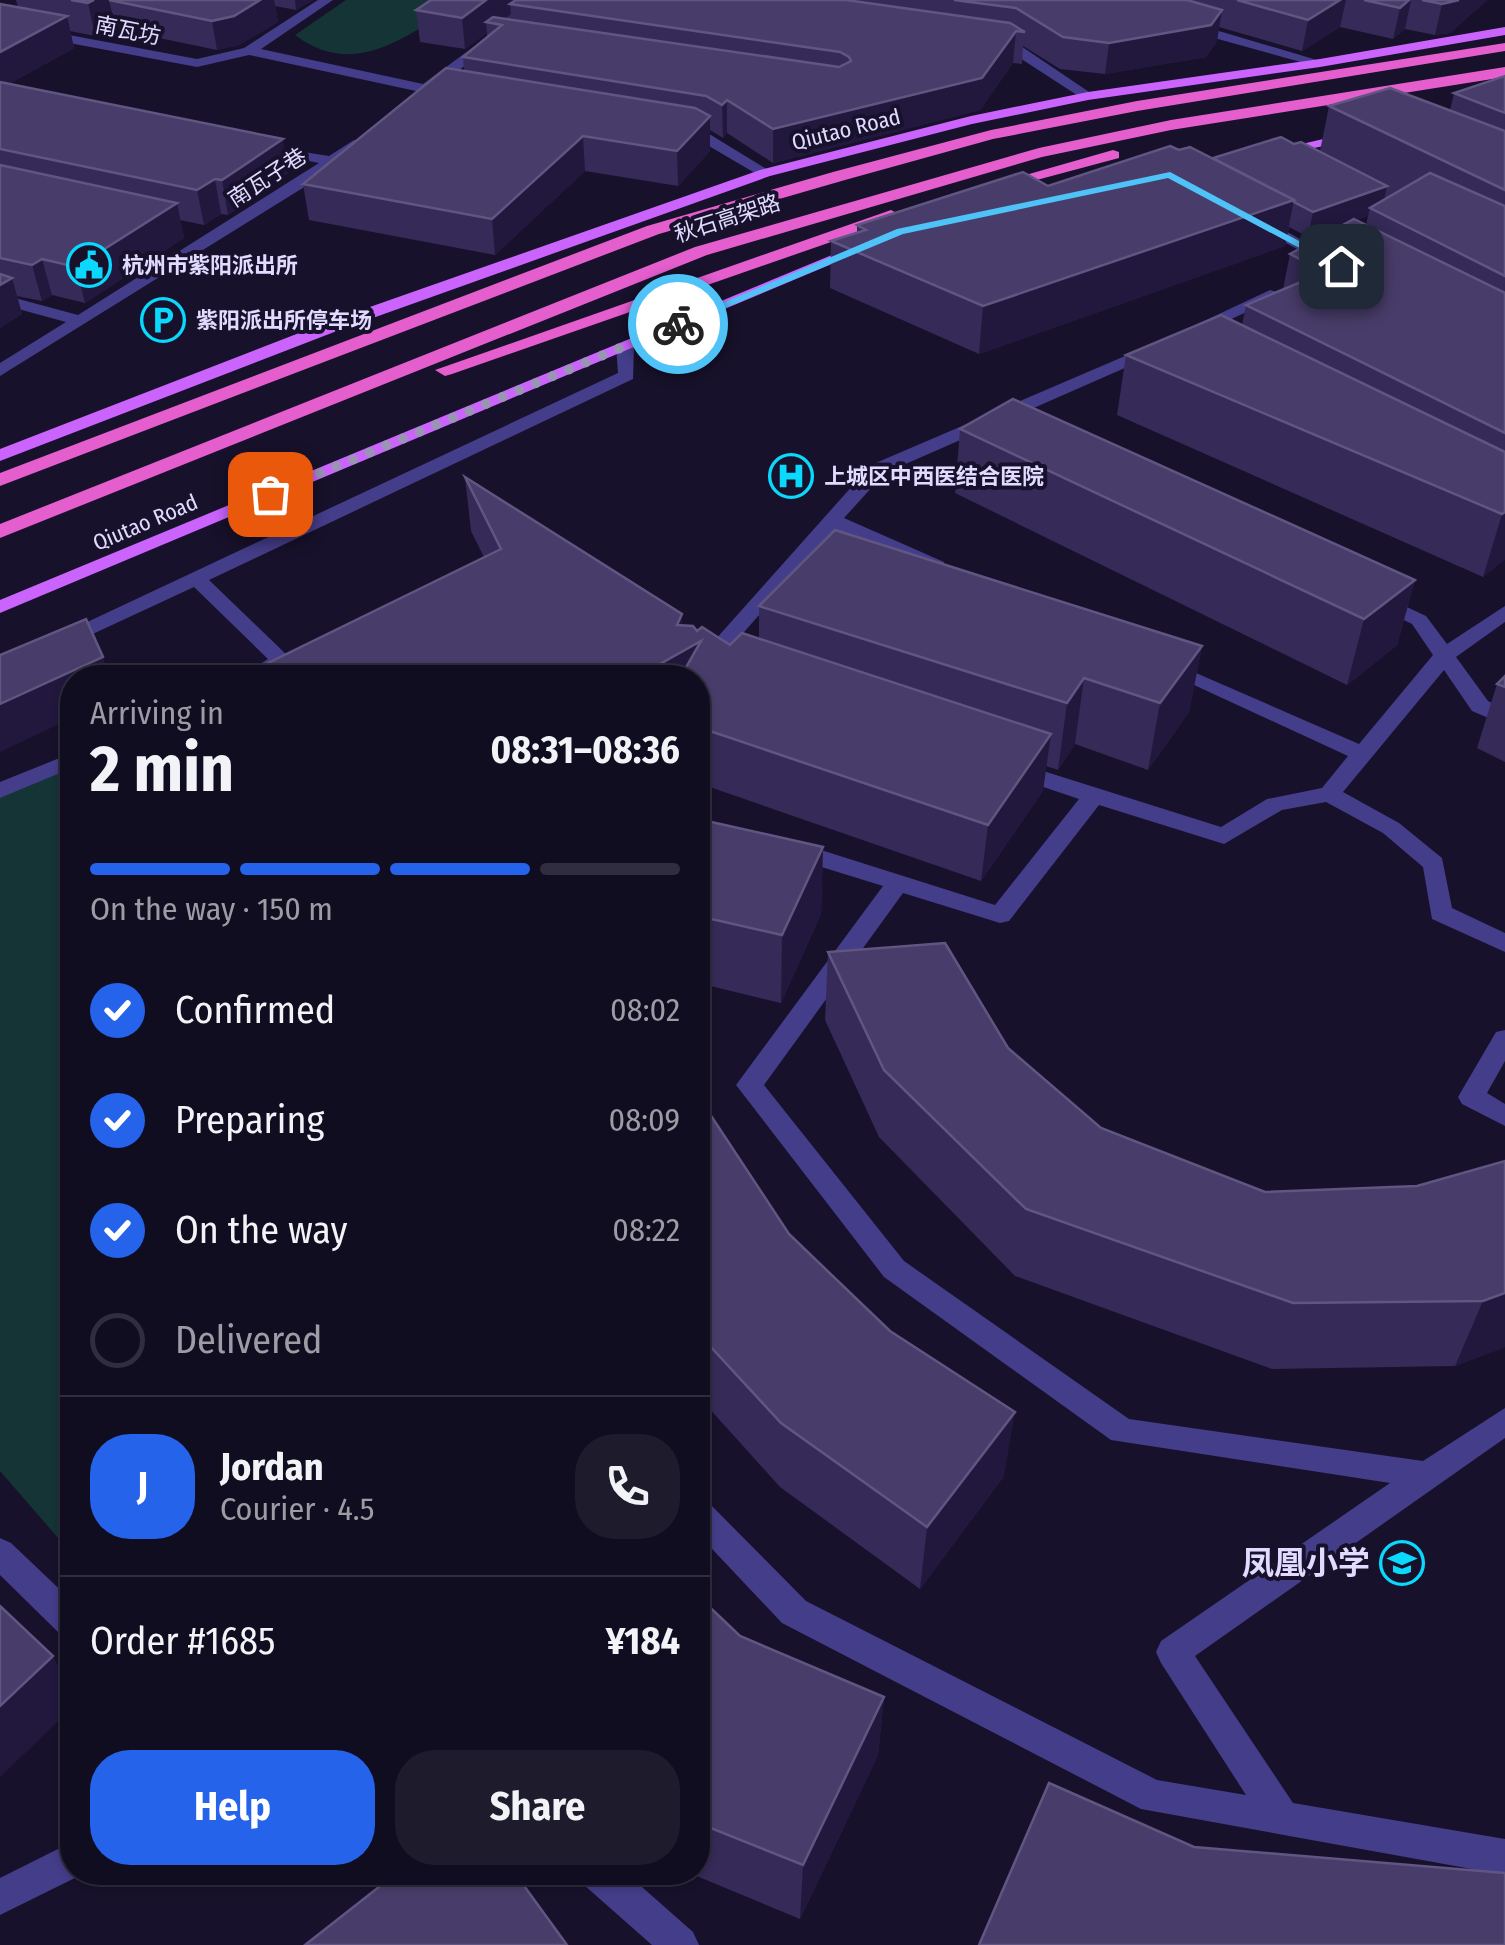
<!DOCTYPE html>
<html lang="en">
<head>
<meta charset="utf-8">
<style>
	body { margin:0; font-family:"Fira Sans Condensed","Noto Sans SC",sans-serif; background:#1e1b2d; color:#f1f3f6; height:100vh; display:flex; flex-direction:column; font-size:38px; white-space:nowrap }
	* { box-sizing:border-box; margin:0 }
	p { font-size:32px; color:#9c9ca5 }
	.icon { flex:none; width:55px; height:55px; fill:none; stroke:currentColor; stroke-width:2; stroke-linecap:round; stroke-linejoin:round }
	.map { position:relative; flex:1; overflow:hidden }
	.panel { position:absolute; left:60px; top:665px; width:650px; height:1220px; display:flex; flex-direction:column; background:#110d20; border-radius:40px; box-shadow:0 2px 8px #0004,0 0 0 2px #302d3e }
	.panel>* { flex:none }
	.pin { position:absolute; display:grid; place-items:center; width:85px; height:85px; color:#fff; margin:-42px; border-radius:20px; box-shadow:0 5px 15px #0006 }
	.courier { position:absolute; display:grid; place-items:center; width:100px; height:100px; margin:-50px; border:8px solid #4fc3f7; border-radius:50%; background:#fff; color:#222; box-shadow:0 2px 12px #0007 }
	.head em { font-style:normal; font-weight:700 }
	.head div { display:flex; flex-direction:column-reverse }
	.head { display:flex; align-items:center; justify-content:space-between; height:170px; padding:0 30px }
	h1 { font-size:65px; font-weight:700; line-height:75px }
	.bar { display:grid; grid-template-columns:repeat(4,1fr); gap:15px 10px; align-content:center; height:120px; padding:0 30px }
	.bar i { height:12px; border-radius:8px; background:#302d3e }
	.bar .current { background:#2563eb }
	.bar p { grid-column:span 4 }
	.line { display:flex; align-items:center; gap:25px; padding:0 30px; border-top:2px solid #302d3e }
	.line div { flex:1 }
	.round { display:grid; place-items:center; flex:none; width:105px; height:105px; border-radius:40px; background:#1e1b2d }
	ol { padding:0 30px; list-style:none }
	li { display:flex; align-items:center; gap:30px; height:110px }
	li p { margin-inline-start:auto }
	li .icon { padding:10px; border-radius:50%; background:#2563eb; color:#fff; stroke-width:4 }
	li:last-child { color:#9c9ca5 }
	li i { width:55px; height:55px; border:5px solid #302d3e; border-radius:50% }
	.cta { display:flex; gap:20px; margin-top:auto; padding:20px 30px }
	.cta a { flex:1; height:115px; border-radius:40px; background:#2563eb; color:#fff; font-size:40px; font-weight:700; line-height:115px; text-align:center }
	.cta a+a { background:#1e1b2d; color:#f1f3f6 }
	.map>svg:first-child { display:block }
	.green { fill:#143435 }
	.lines { fill:none; stroke-linecap:round; stroke-linejoin:round }
	.service { fill:#443d89; fill-rule:evenodd }
	.minor { fill:#443d89; fill-rule:evenodd }
	.primary { fill:#cb64fd; fill-rule:evenodd }
	.trunk { fill:#e45ece; fill-rule:evenodd }
	.wall { fill:#362a58; fill-rule:evenodd }
	.shaded-wall { fill:#22183e }
	.building { fill:#483d6a; stroke:#605681; stroke-width:2.5 }
	.route { fill:#4fc3f7 }
	.done { stroke:#9a94b5; stroke-width:10; stroke-dasharray:0 18 }
	.labels { text-anchor:middle; stroke-width:8; stroke-linejoin:round; paint-order:stroke }
	.far-street-label { font-size:22px; fill:#e1dbff; stroke:#17112b }
	.far-poi-label { font-size:22px; font-weight:bold; fill:#e1dbff; stroke:#17112b; text-anchor:start }
	.near-poi-label { font-size:32px; font-weight:bold; fill:#e1dbff; stroke:#17112b; text-anchor:end }
</style>
</head>
<body>
<div class="map">
<svg width="1505" height="1945" viewBox="0 0 1505 1945">
	<rect width="100%" height="100%" fill="#17112b"/>
	<g class="green">
		<path d="M346,0H461C412,34 355,81 295,35Z"/>
		<polygon points="72,762 72,1554 0,1471 0,794"/>
	</g>
	<g class="lines">
		<g class="service">
			<polygon points="318,0 333,0 261,49 423,84 537,0 551,0 437,87 446,92 439,96 249,55 197,67 0,30 0,22 197,59 244,48"/>
			<polygon points="1182,23 1192,23 1327,63 1315,66 1182,29"/>
			<polygon points="991,40 1018,44 1095,96 1083,99 1009,51 986,47 986,41"/>
			<polygon points="681,128 706,132 773,173 760,176 697,139 676,135 676,129"/>
			<polygon points="354,140 361,144 359,147 314,181 0,376 0,363 66,322 0,304 0,294 78,315 319,163 246,149 246,143 329,156"/>
			<polygon points="1270,290 1284,294 1200,334 1185,330"/>
			<polygon points="625,341 634,346 633,379 209,580 292,660 265,678 238,678 268,659 194,587 0,677 0,663 618,373 616,346"/>
			<polygon points="1153,344 1162,349 1159,353 885,473 844,518 944,562 944,570 930,570 835,529 699,683 698,678 681,678 871,465"/>
			<polygon points="1377,593 1426,616 1447,644 1505,606 1505,622 1456,657 1488,701 1505,710 1505,725 1472,711 1444,670 1343,792 1399,823 1442,858 1452,908 1505,933 1505,952 1432,919 1423,867 1383,833 1326,802 1282,810 1224,844 1099,805 1009,921 1000,923 903,893 764,1085 904,1261 1129,1419 1423,1461 1505,1408 1505,1438 1195,1656 1293,1803 1505,1839 1505,1875 1141,1809 782,1623 698,1534 698,1499 709,1503 806,1601 1157,1780 1246,1795 1161,1663 1156,1652 1161,1641 1390,1483 1111,1440 884,1277 736,1085 883,886 786,856 782,850 786,844 802,844 995,905 1079,799 1005,774 1002,769 1005,764 1021,764 1221,827 1267,799 1322,788 1348,756 1155,667 1159,663 1173,663 1359,744 1433,655 1412,624 1370,603 1370,595"/>
			<polygon points="72,753 72,768 0,798 0,782"/>
			<polygon points="1505,1030 1505,1061 1487,1093 1505,1104 1505,1126 1462,1104 1458,1097 1496,1032"/>
			<polygon points="0,1538 11,1543 72,1601 72,1638 60,1634 0,1575"/>
			<polygon points="72,1842 72,1872 85,1873 0,1915 0,1878"/>
			<polygon points="579,1872 625,1872 693,1932 699,1945 652,1945 584,1885"/>
		</g>
		<polygon class="minor" points="1252,219 1264,219 1341,262 1327,265 1252,225"/>
		<g class="primary">
			<polygon points="1505,27 1505,35 1320,67 1088,100 972,124 770,176 342,329 0,461 0,449 330,321 760,170 971,116 1088,92 1320,59"/>
			<polygon points="1353,132 1358,133 1358,139 1275,156 1268,152"/>
			<polygon points="856,245 870,248 0,613 0,600"/>
		</g>
		<g class="trunk">
			<polygon points="1505,43 1505,51 1137,111 993,139 845,180 659,234 0,486 0,473 647,226 833,172 991,130 1137,101"/>
			<polygon points="1505,67 1505,77 1171,130 1042,157 707,255 0,538 0,524 695,247 1039,148 1171,120"/>
			<polygon points="1113,150 1119,152 1119,158 995,191 987,186"/>
			<polygon points="891,210 900,215 897,219 452,374 445,376 435,370"/>
		</g>
	</g>
	<g class="wall">
		<polygon points="16,0 313,0 296,10 275,6 278,22 239,45 217,50 116,29 115,25 95,36 70,31 74,48 9,84 288,173 228,215 221,214 204,225 180,220 184,238 85,303 52,295 42,301 17,296 22,314 0,328 0,4 18,7"/>
		<polygon points="431,0 1487,0 1450,33 1435,35 1405,29 1393,39 1340,27 1302,51 1219,27 1217,41 1206,57 1105,74 1060,69 1023,46 1022,64 1013,63 980,110 773,163 727,133 723,138 710,130 710,151 678,186 585,171 495,255 309,220 303,184 464,71 463,57 487,37 487,33 465,49 420,42 416,10"/>
		<path d="M1505,76V559L1483,577L1117,415L1126,355L1242,325L1246,305L1283,289L1290,254L1343,225L1308,237L1289,227L1285,246L979,354L830,288L831,241L857,233V225L1048,186L1179,150L1213,158L1294,144L1320,151L1329,106L1450,110L1454,93ZM1368,216L1366,225L1356,220Z"/>
		<polygon points="960,429 1415,580 1397,645 1347,685 955,493"/>
		<polygon points="465,477 682,625 730,645 759,639 759,606 1202,646 1189,712 1148,770 1075,744 1058,770 1046,766 1043,791 981,881 698,783 698,678 262,678 260,667 484,557 471,531"/>
		<polygon points="1505,676 1505,762 1477,748 1497,684"/>
		<polygon points="698,819 823,847 821,914 781,1003 698,983"/>
		<polygon points="828,952 1008,1048 1101,1128 1265,1192 1417,1186 1505,1161 1505,1347 1455,1366 1272,1369 1015,1276 879,1137 825,1020"/>
		<polygon points="698,1096 789,1234 1004,1476 920,1589 780,1487 698,1396"/>
		<polygon points="698,1596 740,1636 884,1697 878,1755 800,1919 687,1872 698,1872"/>
	</g>
	<g class="shaded-wall">
		<polygon points="94,0 150,0 109,0 115,25 95,36 88,3"/>
		<polygon points="260,0 274,0 278,22 239,45 217,50 212,21"/>
		<polygon points="295,0 313,0 296,10"/>
		<polygon points="486,0 531,0 510,4 511,14 498,24 486,22 487,33 465,49 462,18"/>
		<polygon points="1340,0 1346,0 1340,27 1302,51 1308,20"/>
		<polygon points="1409,0 1411,0 1405,29 1393,39 1400,8"/>
		<polygon points="1459,0 1487,0 1450,33 1435,35 1442,4"/>
		<polygon points="1222,10 1217,41 1206,57 1105,74 1109,43"/>
		<polygon points="67,16 74,48 0,89 0,52"/>
		<polygon points="1016,31 1013,63 980,110 773,163 773,129"/>
		<polygon points="727,100 727,133 723,138 722,105"/>
		<polygon points="710,116 710,151 678,186 677,151"/>
		<polygon points="583,136 585,171 495,255 492,219"/>
		<polygon points="283,139 288,173 228,215 222,180"/>
		<polygon points="215,179 221,214 204,225 197,190"/>
		<polygon points="1387,186 1382,211 1370,208 1368,216 1308,237 1313,212"/>
		<polygon points="1294,200 1285,246 979,354 983,306"/>
		<polygon points="177,203 184,238 85,303 76,267"/>
		<polygon points="42,259 52,295 42,301 32,265"/>
		<polygon points="12,278 22,314 0,328 0,285"/>
		<polygon points="1505,512 1505,559 1483,577 1502,514"/>
		<polygon points="1415,580 1397,645 1347,685 1364,619"/>
		<polygon points="682,614 683,651 701,641 698,678 635,678 677,625"/>
		<polygon points="1202,646 1189,712 1148,770 1160,703"/>
		<polygon points="103,657 109,678 72,678 72,718 0,752 0,704"/>
		<polygon points="1084,678 1075,744 1058,770 1067,703"/>
		<polygon points="1051,734 1043,791 981,881 988,825"/>
		<polygon points="823,847 821,914 781,1003 782,935"/>
		<polygon points="1505,1293 1505,1347 1455,1366 1483,1301"/>
		<polygon points="1015,1412 1004,1476 920,1589 927,1527"/>
		<polygon points="53,1656 72,1693 72,1708 0,1777 0,1706"/>
		<polygon points="884,1697 878,1755 800,1919 803,1865"/>
	</g>
	<g class="building">
		<polygon points="71,0 94,0 88,3"/>
		<polygon points="109,0 260,0 234,16 212,21"/>
		<polygon points="431,0 486,0 462,18 416,10"/>
		<polygon points="516,0 846,0 1010,23 1025,32 1016,31 982,78 773,129 727,100 722,105 706,96 463,57 502,25 486,22 493,17 839,67 851,61 849,57 840,52 510,4"/>
		<polygon points="954,0 1187,0 1222,10 1211,25 1109,43 1063,37 1016,8"/>
		<polygon points="1237,0 1340,0 1308,20"/>
		<polygon points="1364,0 1409,0 1400,8"/>
		<polygon points="1422,0 1459,0 1442,4"/>
		<polygon points="0,4 67,16 0,52"/>
		<polygon points="446,68 695,108 710,116 677,151 583,136 492,219 303,184"/>
		<polygon points="1505,76 1505,113 1454,93"/>
		<polygon points="0,82 283,139 222,180 215,179 197,190 0,149"/>
		<polygon points="1390,88 1505,131 1505,190 1329,106"/>
		<polygon points="1281,137 1294,144 1301,142 1387,186 1313,212 1294,202 1294,200 1213,158"/>
		<polygon points="1170,146 1179,150 1190,147 1294,200 983,306 831,241 866,230 857,225 1023,172 1048,186"/>
		<polygon points="0,165 177,203 76,267 42,259 32,265 0,258"/>
		<polygon points="1430,173 1505,206 1505,276 1370,208"/>
		<polygon points="1354,219 1505,293 1505,433 1246,305 1325,272 1290,254"/>
		<polygon points="0,274 12,278 0,285"/>
		<polygon points="1221,315 1505,452 1505,512 1502,514 1126,355"/>
		<polygon points="1013,399 1415,580 1364,619 960,429"/>
		<polygon points="465,477 682,614 677,625 693,626 697,631 702,627 730,645 742,633 1051,734 988,825 698,727 698,678 680,678 701,641 635,678 274,678 260,667 501,549"/>
		<polygon points="835,530 1202,646 1160,703 1084,678 1067,703 759,606"/>
		<polygon points="86,619 103,657 0,704 0,655"/>
		<polygon points="1505,676 1505,687 1497,684"/>
		<polygon points="698,819 823,847 782,935 698,916"/>
		<polygon points="945,943 1008,1048 1101,1128 1265,1192 1417,1186 1505,1161 1505,1293 1483,1301 1293,1303 1026,1209 884,1070 828,952"/>
		<polygon points="698,1096 789,1234 890,1331 1015,1412 927,1527 781,1423 698,1333"/>
		<polygon points="698,1596 740,1636 884,1697 803,1865 698,1823"/>
		<polygon points="0,1606 53,1656 0,1706"/>
		<polygon points="1049,1783 1194,1847 1505,1873 1505,1945 979,1945"/>
		<polygon points="398,1872 514,1872 567,1945 305,1945"/>
	</g>
	<polygon class="route" points="1170,172 1346,266 1337,268 1168,178 903,234 682,326 673,324 897,229"/>
	<g class="lines">
		<polyline class="done" points="270,494 678,324"/>
	</g>
	<defs>
		<g id="civic-ring" transform="scale(2.25)"><circle r="9.5" fill="#17112b" stroke="#0ad8fc" stroke-width="1.5"/><path d="M-.6-6.5H3V-4.5H.6V-3L4-1V1h2V6H-6V1h2V-1L-.6-3ZM-1.2 2.5V6h2.4V2.5Z" fill="#0ad8fc"/></g>
		<g id="parking-ring" transform="scale(2.25)"><circle r="9.5" fill="#17112b" stroke="#0ad8fc" stroke-width="1.5"/><path d="M-3.5-5.5H1a3.5 3.5 0 0 1 0 7H-1V5.5H-3.5ZM-1-3.4V-.6H.8a1.4 1.4 0 0 0 0-2.8Z" fill="#0ad8fc"/></g>
		<g id="hospital-ring" transform="scale(2.25)"><circle r="9.5" fill="#17112b" stroke="#0ad8fc" stroke-width="1.5"/><path d="M-5-5h3v3.5h4V-5h3V5h-3V1.5h-4V5h-3Z" fill="#0ad8fc"/></g>
		<g id="school-ring" transform="scale(2.25)"><circle r="9.5" fill="#17112b" stroke="#0ad8fc" stroke-width="1.5"/><path d="M0-5L7-2L0 1L-7-2ZM-4 1L0 2.5L4 1V4Q0 6-4 4Z" fill="#0ad8fc"/></g>
	</defs>
	<g fill-rule="evenodd">
		<use href="#civic-ring" x="89" y="265"/>
		<use href="#parking-ring" x="163" y="320"/>
		<use href="#hospital-ring" x="791" y="476"/>
		<use href="#school-ring" x="1402" y="1563"/>
	</g>
	<g class="labels">
		<g class="far-street-label">
			<text transform="translate(128 30) rotate(11)" y="8">南瓦坊</text>
			<text transform="translate(846 129) rotate(-14)" y="8">Qiutao Road</text>
			<text transform="translate(267 177) rotate(-33)" y="8">南瓦子巷</text>
			<text transform="translate(727 218) rotate(-18)" y="8">秋石高架路</text>
			<text transform="translate(145 522) rotate(-23)" y="8">Qiutao Road</text>
		</g>
		<g class="far-poi-label">
			<text x="122" y="273">杭州市紫阳派出所</text>
			<text x="196" y="328">紫阳派出所停车场</text>
			<text x="824" y="484">上城区中西医结合医院</text>
		</g>
		<g class="near-poi-label">
			<text x="1370" y="1574">凤凰小学</text>
		</g>
	</g>
</svg>
<div class="pin" style="left:270px;top:494px;background:#ea580c"><svg class="icon" aria-label="bag" viewBox="0 0 24 24"><path d="M5 8h14l-1 12H6zM9 8a3 3 0 0 1 6 0"/></svg></div>
<div class="pin" style="left:1341px;top:266px;background:#1f2937"><svg class="icon" aria-label="home" viewBox="0 0 24 24"><path d="M3 11l9-7 9 7M6 9v11h12V9"/></svg></div>
<div class="courier" style="left:678px;top:324px"><svg class="icon" aria-label="bike" viewBox="0 0 24 24"><circle cx="6" cy="16" r="4"/><circle cx="18" cy="16" r="4"/><path d="M6 16l4-8h5l3 8M10 8l3 8H6M13 5h3"/></svg></div>
<section class="panel">
<div class="head"><div><h1>2 min</h1><p>Arriving in</p></div><em>08:31–08:36</em></div>
<div class="bar"><i class="current"></i><i class="current"></i><i class="current"></i><i></i><p>On the way · 150 m</p></div>
<ol>
<li><svg class="icon" aria-label="check" viewBox="0 0 24 24"><path d="M5 12l5 5 9-10"/></svg>Confirmed<p>08:02</p></li>
<li><svg class="icon" aria-label="check" viewBox="0 0 24 24"><path d="M5 12l5 5 9-10"/></svg>Preparing<p>08:09</p></li>
<li><svg class="icon" aria-label="check" viewBox="0 0 24 24"><path d="M5 12l5 5 9-10"/></svg>On the way<p>08:22</p></li>
<li><i></i>Delivered</li>
</ol>
<div class="line" style="height:180px"><b class="round" style="background:#2563eb;color:#fff">J</b><div><b>Jordan</b><p>Courier · 4.5</p></div><a class="round"><svg class="icon" aria-label="phone" viewBox="0 0 24 24"><path d="M5 4h4l2 5-3 2q2 4 5 5l2-3 5 2v4C11 20 4 13 5 4z"/></svg></a></div>
<div class="line" style="height:130px"><div>Order #1685</div><b>¥184</b></div>
<div class="cta"><a>Help</a><a>Share</a></div>
</section>
</div>
</body>
</html>
